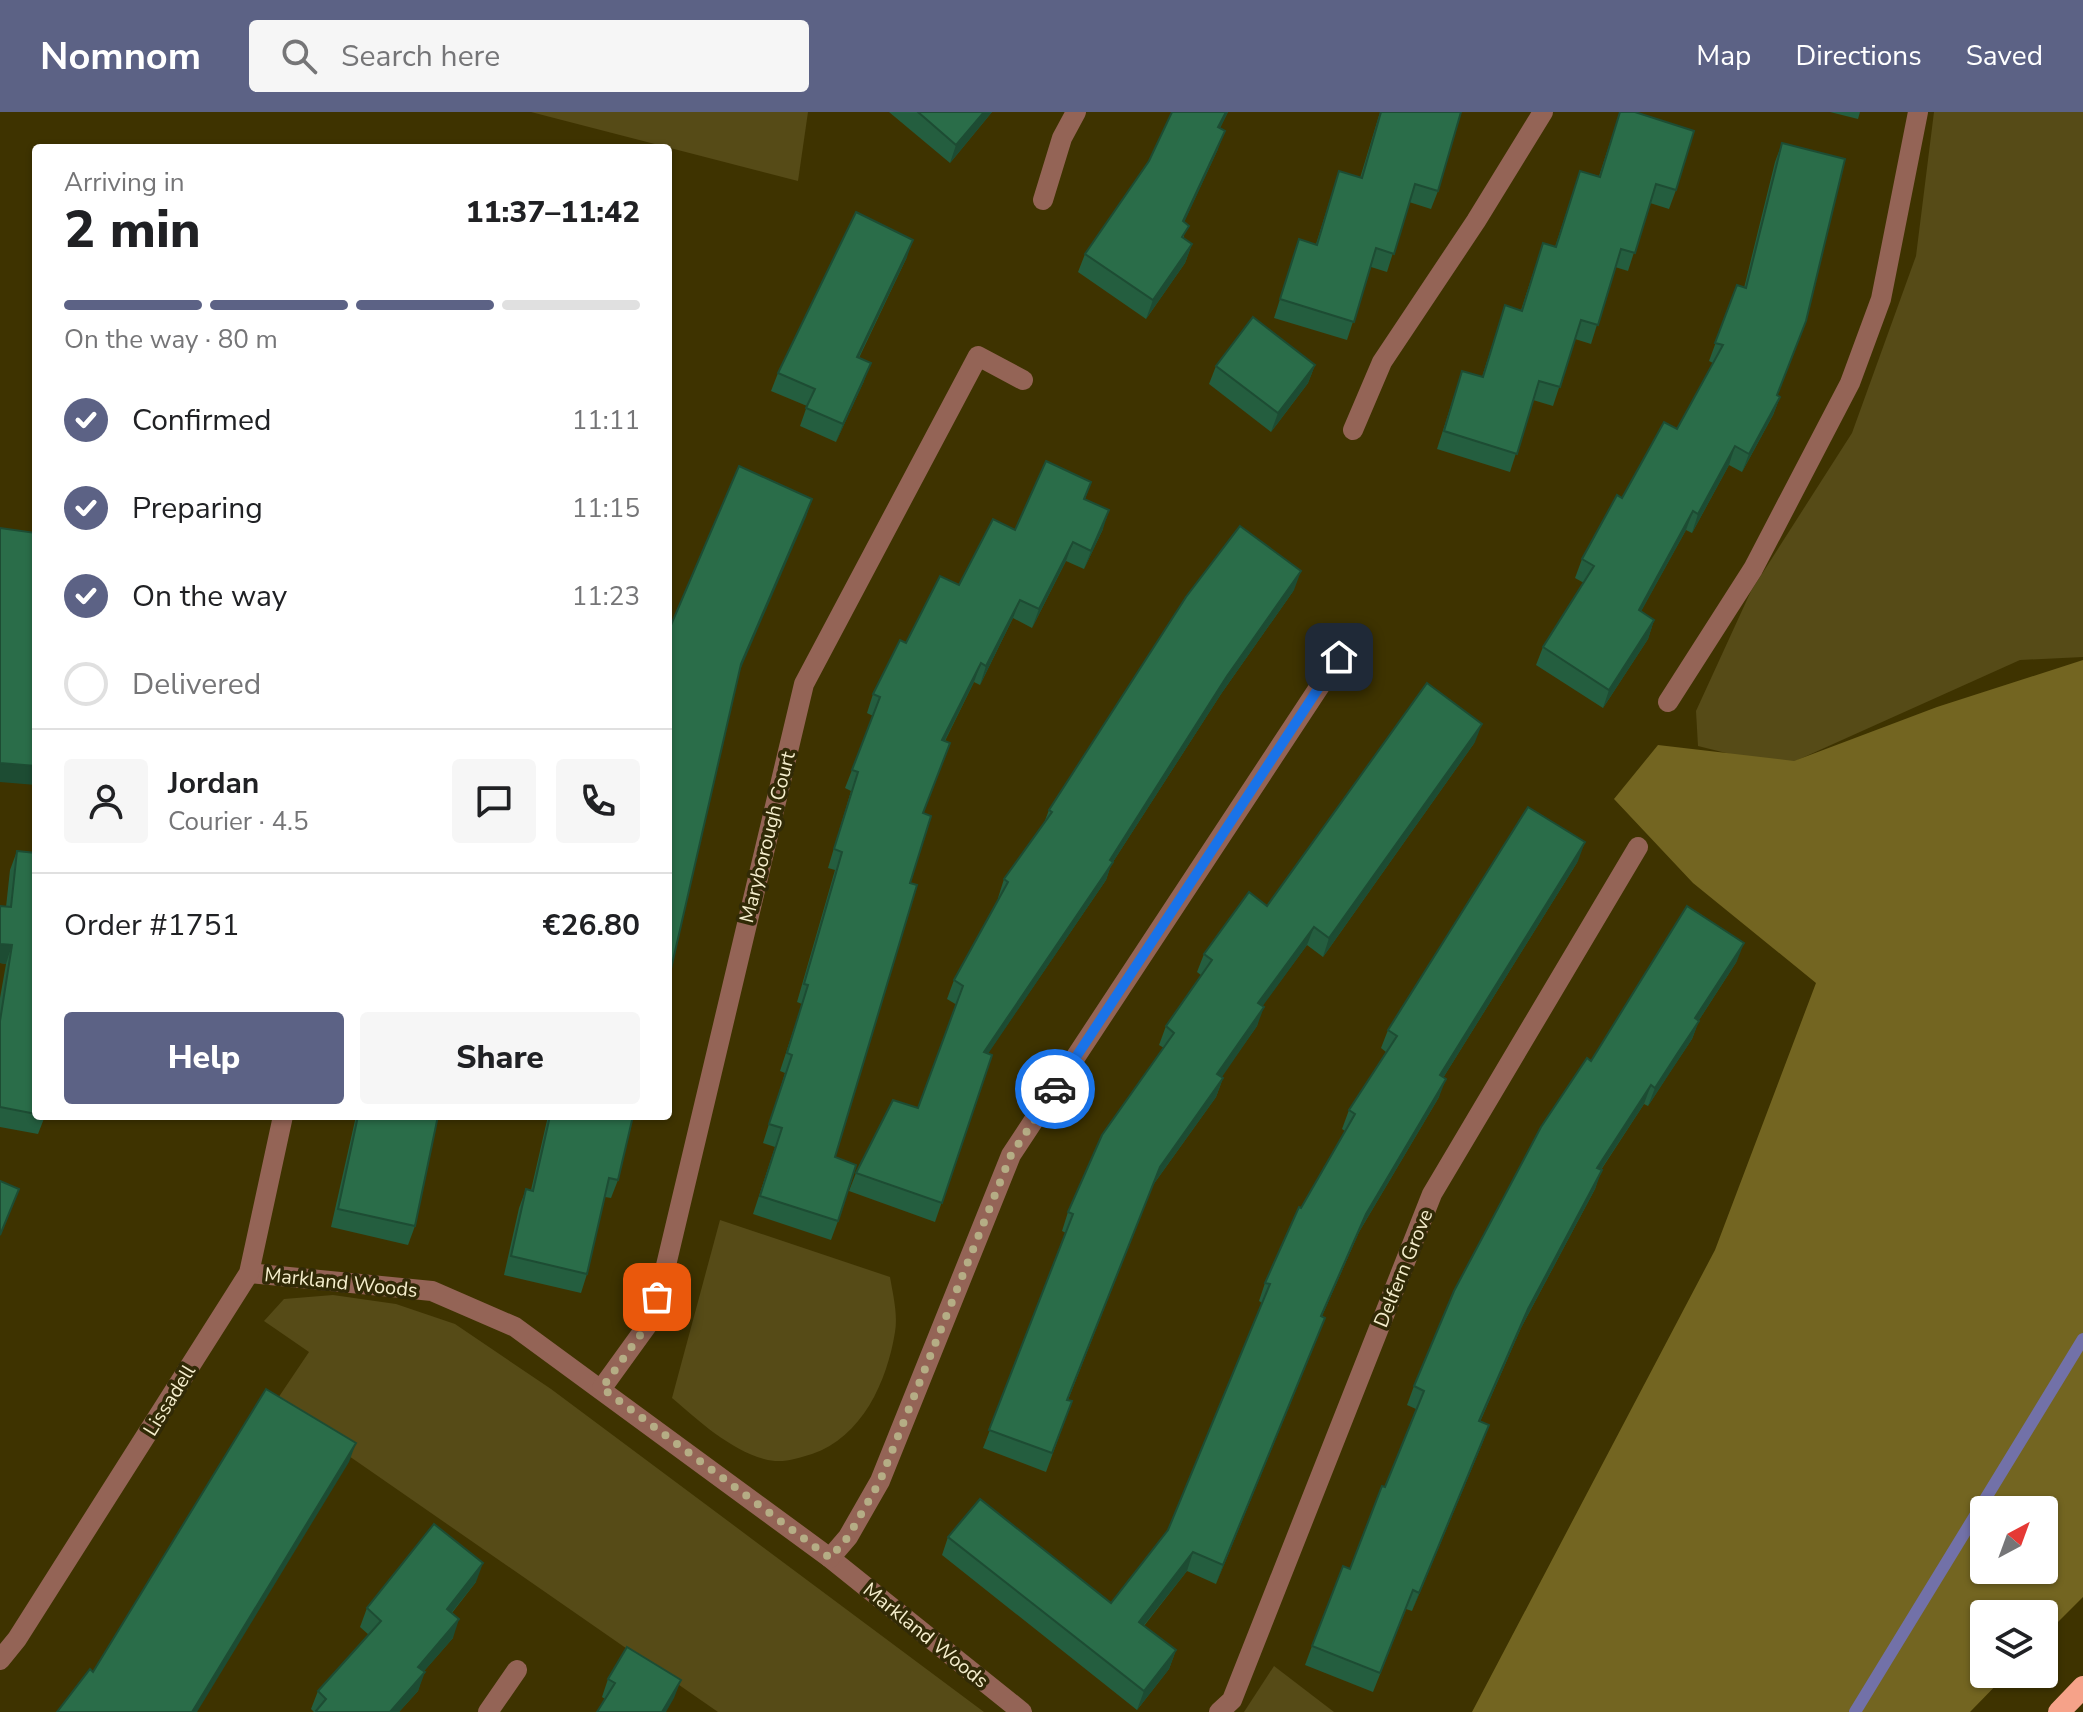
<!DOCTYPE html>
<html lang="en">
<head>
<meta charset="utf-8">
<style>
	body { margin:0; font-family:"Nunito Sans",sans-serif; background:#f6f6f6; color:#202124; height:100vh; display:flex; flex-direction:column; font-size:30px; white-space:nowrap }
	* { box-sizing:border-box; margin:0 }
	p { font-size:26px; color:#757577 }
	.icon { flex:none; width:44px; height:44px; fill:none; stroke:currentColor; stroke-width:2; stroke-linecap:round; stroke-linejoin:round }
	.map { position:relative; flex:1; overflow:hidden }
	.details { position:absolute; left:32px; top:32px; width:640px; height:976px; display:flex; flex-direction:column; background:#fff; border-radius:8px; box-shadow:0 2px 6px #0004 }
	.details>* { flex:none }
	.needle { width:52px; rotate:41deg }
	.fabs { position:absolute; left:1970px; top:1384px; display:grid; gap:16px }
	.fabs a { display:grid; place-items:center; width:88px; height:88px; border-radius:8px; background:#fff; box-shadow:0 2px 6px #0004; font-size:40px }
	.pin { position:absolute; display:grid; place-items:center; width:68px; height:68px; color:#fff; margin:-34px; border-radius:16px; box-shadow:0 4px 12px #0006 }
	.courier { position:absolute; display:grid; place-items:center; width:80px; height:80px; margin:-40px; border:6px solid #1a73e8; border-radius:50%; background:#fff; color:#222; box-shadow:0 2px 10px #0007 }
	.overview em { font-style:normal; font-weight:800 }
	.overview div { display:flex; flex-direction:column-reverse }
	.overview { display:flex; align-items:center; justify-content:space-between; height:136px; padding:0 32px }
	h1 { font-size:52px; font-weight:800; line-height:60px }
	.bar { display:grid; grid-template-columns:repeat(4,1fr); gap:12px 8px; align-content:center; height:96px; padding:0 32px }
	.bar i { height:10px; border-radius:6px; background:#e0e0e0 }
	.bar .current { background:#5c6285 }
	.bar p { grid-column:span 4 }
	.line { display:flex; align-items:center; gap:20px; padding:0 32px; border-top:2px solid #e0e0e0 }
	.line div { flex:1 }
	.round { display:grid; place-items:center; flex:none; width:84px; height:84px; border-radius:8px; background:#f6f6f6 }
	ol { padding:0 32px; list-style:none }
	li { display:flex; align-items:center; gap:24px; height:88px }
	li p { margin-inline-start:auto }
	li .icon { padding:8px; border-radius:50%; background:#5c6285; color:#fff; stroke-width:4 }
	li:last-child { color:#757577 }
	li i { width:44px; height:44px; border:4px solid #e0e0e0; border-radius:50% }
	.button { display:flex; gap:16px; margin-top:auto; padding:16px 32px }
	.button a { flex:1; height:92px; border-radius:8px; background:#5c6285; color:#fff; font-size:32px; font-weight:800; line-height:92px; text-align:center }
	.button a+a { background:#f6f6f6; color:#202124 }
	header { display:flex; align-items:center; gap:48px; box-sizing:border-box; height:112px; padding:0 40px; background:#5c6285; color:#fff }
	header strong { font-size:38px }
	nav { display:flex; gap:44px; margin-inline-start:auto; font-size:28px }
	.search { width:560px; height:72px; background:#f6f6f6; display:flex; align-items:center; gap:20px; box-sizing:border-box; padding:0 28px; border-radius:8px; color:#757577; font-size:30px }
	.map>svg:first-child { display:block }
	.green { fill:#564b17 }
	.forest { fill:#736521; fill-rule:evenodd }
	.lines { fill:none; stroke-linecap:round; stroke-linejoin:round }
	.stream { stroke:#7271a8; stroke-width:12 }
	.minor { stroke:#946456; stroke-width:20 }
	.trunk { stroke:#f6a289; stroke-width:22 }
	.wall { fill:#245e3f }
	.shaded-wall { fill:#1d4c33 }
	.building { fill:#2a6d49; stroke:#1d4c33; stroke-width:2 }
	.done { stroke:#b5ad85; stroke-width:8; stroke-dasharray:0 14.4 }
	.route { stroke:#1a73e8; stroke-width:10 }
	.labels { text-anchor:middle; stroke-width:7; stroke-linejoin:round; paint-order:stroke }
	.street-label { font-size:20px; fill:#f5eecd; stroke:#312a06 }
</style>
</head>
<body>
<header>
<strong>Nomnom</strong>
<div class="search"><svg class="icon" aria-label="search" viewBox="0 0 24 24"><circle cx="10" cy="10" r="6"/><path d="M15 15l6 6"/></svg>Search here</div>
<nav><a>Map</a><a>Directions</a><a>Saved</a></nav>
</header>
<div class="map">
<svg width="2083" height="1600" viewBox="0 0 2083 1600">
	<rect width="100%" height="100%" fill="#3e3300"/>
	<g class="green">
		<polygon points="531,0 808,0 798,69"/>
		<polygon points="1934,0 2083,0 2083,545 2020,548 1782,655 1698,634 1696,599 1751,479 1852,321 1916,144"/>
		<path d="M720,1108L890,1165C893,1183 898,1202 895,1220C887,1270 862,1325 812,1342C796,1347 781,1352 764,1347C729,1337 699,1309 672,1286Z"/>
		<polygon points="333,1183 396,1192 455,1212 551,1277 984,1600 718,1600 274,1292 309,1240 264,1209 284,1187"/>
		<polygon points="1274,1554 1334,1600 1244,1600"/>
	</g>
	<path class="forest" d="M2083,548V1485L2044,1524V1502H1984V1562H2007L1970,1600H1472L1715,1138L1816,871L1693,771L1614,687L1658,633L1794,649L1937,595ZM1984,1398H2044V1458H1984Z"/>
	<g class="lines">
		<polyline class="stream" points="1855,1600 2083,1227"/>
		<g class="minor">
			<polyline points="1043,88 1062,26 1076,0"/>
			<polyline points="1353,318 1382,250 1476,109 1543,0"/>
			<polyline points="1668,590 1753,457 1850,271 1881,187 1918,0"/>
			<polyline points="249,1161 432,1179 515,1215 830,1446 1022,1600"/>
			<polyline points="602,1276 654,1204 804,572 978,244 1023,268"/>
			<polyline points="830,1446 848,1425 880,1369 1011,1043 1339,545"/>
			<polyline points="0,1548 17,1527 249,1161 283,1004"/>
			<polyline points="488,1600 517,1558"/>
			<polyline points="1219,1600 1232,1588 1432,1082 1638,735"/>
		</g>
		<polyline class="trunk" points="2059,1600 2083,1575"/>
	</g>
	<g class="wall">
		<polygon points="889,0 992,0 950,51"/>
		<polygon points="1172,0 1228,0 1220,16 1218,37 1184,110 1184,127 1192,132 1185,151 1146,207 1078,160 1085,142 1149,49"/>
		<polygon points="1380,0 1461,0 1438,79 1431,97 1409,90 1387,160 1371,155 1347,228 1274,206 1299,127 1316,132 1339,59 1360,66"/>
		<polygon points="1620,0 1676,78 1669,97 1650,91 1628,159 1615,155 1591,232 1575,227 1553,294 1533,288 1510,360 1437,337 1462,259 1482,265 1505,193 1521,198 1543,131 1555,135 1580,59 1599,64"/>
		<polygon points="1830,0 1860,0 1858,7"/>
		<polygon points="1782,31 1777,283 1780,285 1773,303 1742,360 1729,353 1692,421 1686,418 1641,499 1654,508 1648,527 1603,596 1536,553 1543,535 1584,471 1575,466 1582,447 1622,386 1677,317 1713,251 1709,249 1737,173 1744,176 1775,50"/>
		<polygon points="907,145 859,246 864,269 836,330 800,314 807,294 771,279 778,261"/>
		<polygon points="1315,253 1308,271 1271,320 1209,272 1216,254"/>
		<polygon points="1091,370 1085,387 1103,417 1084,457 1066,449 1032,516 1013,506 980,573 974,570 945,629 923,701 910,771 835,1045 838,1109 831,1128 753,1102 775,1035 763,1031 785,961 780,959 802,892 797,890 835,758 828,756 851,679 845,676 873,604 867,601 873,582 906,531 959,473 1015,418"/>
		<polygon points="1294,478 1221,582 1111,753 1106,768 988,941 992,943 935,1110 849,1079 856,1061 918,996 957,893 947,887 954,868 999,786 998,786 1004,767 1044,711 1049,698"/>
		<polygon points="1475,630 1323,845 1307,833 1262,894 1257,914 1221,965 1223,966 1216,985 1153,1073 1068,1288 1072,1289 1046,1360 983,1336 1066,1121 1062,1119 1068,1100 1164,936 1159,933 1166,914 1201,863 1197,860 1204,842"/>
		<polygon points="17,739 36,741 36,1004 45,1004 38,1022 0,1015 0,886 6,852 0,851 0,794 6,795 10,758"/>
		<polygon points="1578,749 1443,966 1439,985 1359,1120 1322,1204 1318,1224 1216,1472 1187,1459 1144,1514 1176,1538 1169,1557 1137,1598 942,1443 948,1425 1111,1491 1168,1418 1262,1191 1259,1189 1265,1171 1301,1096 1345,1019 1342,1017 1349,998 1386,940 1381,936 1388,918"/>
		<polygon points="1737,849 1699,908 1692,927 1670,960 1648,994 1644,992 1601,1058 1595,1077 1521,1216 1480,1310 1489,1313 1482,1332 1412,1499 1406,1497 1373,1580 1305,1553 1312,1534 1350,1457 1385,1375 1416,1297 1407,1293 1414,1274 1591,949"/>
		<polygon points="356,1004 438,1004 415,1114 408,1133 331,1115"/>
		<polygon points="548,1004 633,1004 618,1068 611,1086 605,1085 587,1162 581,1181 504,1163 519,1096 526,1077 531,1078"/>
		<polygon points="476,1470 452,1501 453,1526 424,1559 418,1579 399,1600 314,1600 311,1597 318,1579 369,1523 360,1515 367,1496"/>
		<polygon points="608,1567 674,1586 605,1587 602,1585"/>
	</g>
	<g class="shaded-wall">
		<polygon points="984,0 992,0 950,51 956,33"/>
		<polygon points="1226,0 1228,0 1211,34 1218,15"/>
		<polygon points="1225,19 1218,37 1176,128 1183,109"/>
		<polygon points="913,128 907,145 850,263 857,245"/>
		<polygon points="1192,132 1185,151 1146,207 1153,188"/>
		<polygon points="871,251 864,269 836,330 843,312"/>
		<polygon points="1315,253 1308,271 1271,320 1278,301"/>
		<polygon points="1780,285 1773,303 1742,360 1749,342"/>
		<polygon points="1735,334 1729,353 1692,421 1698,402"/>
		<polygon points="812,387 806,405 735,570 741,552"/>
		<polygon points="1109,398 1103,417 1084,457 1091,439"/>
		<polygon points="1693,399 1686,418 1632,516 1639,498"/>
		<polygon points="1073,430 1066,449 1032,516 1039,497"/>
		<polygon points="1301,459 1294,478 1221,582 1111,753 1106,768 977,958 984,940 1227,564"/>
		<polygon points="1020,488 1013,506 980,573 986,554"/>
		<polygon points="1654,508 1648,527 1603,596 1609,578"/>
		<polygon points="981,551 974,570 936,646 942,628"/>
		<polygon points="1482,612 1475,630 1323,845 1329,826"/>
		<polygon points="0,651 36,654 36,673 0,670"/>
		<polygon points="1585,730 1578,749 1433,982 1440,963"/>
		<polygon points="1314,815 1307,833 1251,910 1258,891"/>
		<polygon points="1744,831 1737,849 1688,925 1695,906"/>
		<polygon points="0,832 12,833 6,852 0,851"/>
		<polygon points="1264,895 1257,914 1211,981 1217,962"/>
		<polygon points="1699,909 1692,927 1648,994 1655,976"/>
		<polygon points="1223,966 1216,985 1153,1073 1160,1055"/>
		<polygon points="1446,967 1439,985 1359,1120 1314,1222 1321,1204 1366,1102"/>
		<polygon points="1651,973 1644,992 1590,1074 1597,1056"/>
		<polygon points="1602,1058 1595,1077 1521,1216 1472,1328 1528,1197"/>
		<polygon points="1325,1206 1318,1224 1216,1472 1223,1453"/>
		<polygon points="1489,1313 1482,1332 1412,1499 1419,1481"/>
		<polygon points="356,1331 349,1350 197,1600 192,1600"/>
		<polygon points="1193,1440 1187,1459 1132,1528 1139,1510"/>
		<polygon points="483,1451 476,1470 440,1515 447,1497"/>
		<polygon points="459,1507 453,1526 412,1573 418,1555"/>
		<polygon points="1176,1538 1169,1557 1137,1598 1144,1579"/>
		<polygon points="425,1560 418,1579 399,1600 390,1600"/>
		<polygon points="681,1568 674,1586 666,1600 662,1600"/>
	</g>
	<g class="building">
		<polygon points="918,0 984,0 956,33"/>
		<polygon points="1172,0 1226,0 1218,15 1225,19 1183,109 1189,114 1182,125 1192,132 1153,188 1085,142 1149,49"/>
		<polygon points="1381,0 1461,0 1438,79 1415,72 1394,142 1376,136 1354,210 1280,187 1299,127 1317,133 1339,59 1362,66"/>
		<polygon points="1620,0 1635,0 1694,19 1676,78 1656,72 1635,141 1621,137 1598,213 1581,208 1560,275 1539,269 1517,342 1444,319 1462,259 1483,265 1505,193 1522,199 1543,131 1556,135 1580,59 1600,65"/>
		<polygon points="1782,31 1845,47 1806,209 1777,283 1780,285 1749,342 1735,334 1698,402 1693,399 1639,498 1654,508 1609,578 1543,535 1594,454 1582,447 1617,383 1622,386 1664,310 1677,317 1723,233 1715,231 1737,173 1746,176"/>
		<polygon points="856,100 913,128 857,245 871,251 843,312 806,296 815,277 778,261"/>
		<polygon points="1253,205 1315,253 1278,301 1216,254"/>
		<polygon points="1046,349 1091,370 1084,387 1109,398 1091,439 1073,430 1039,497 1020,488 986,554 981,551 942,628 950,631 923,701 931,704 910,771 917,773 835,1045 856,1053 838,1109 760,1084 782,1016 769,1012 792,943 787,941 808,873 804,872 842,740 834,737 858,660 852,658 880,585 873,582 900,528 906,531 940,464 959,473 993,407 1015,418"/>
		<polygon points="739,354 812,387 741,552 668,870 668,520"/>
		<polygon points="1240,414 1301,459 1227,564 1110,748 1113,750 984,940 992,943 942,1091 856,1061 893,988 918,996 963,874 954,868 1008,770 1004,767 1052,700 1049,698 1186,485"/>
		<polygon points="0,416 36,421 36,654 0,651"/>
		<polygon points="1427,571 1482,612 1329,826 1314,815 1258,891 1264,895 1217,962 1223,966 1160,1055 1067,1288 1072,1289 1052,1341 989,1318 1073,1102 1068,1100 1102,1023 1174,921 1166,914 1212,848 1204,842 1249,780 1267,794"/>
		<polygon points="1528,695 1585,730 1440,963 1446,967 1366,1102 1321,1204 1325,1206 1223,1453 1193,1440 1139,1510 1176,1538 1144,1579 948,1425 980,1387 1111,1491 1168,1418 1270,1172 1265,1171 1299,1095 1301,1096 1355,1002 1349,998 1397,924 1388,918"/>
		<polygon points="17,739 36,741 36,1002 0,995 0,909 12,833 0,832 0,794 11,795"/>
		<polygon points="1687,794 1744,831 1695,906 1699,909 1677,942 1655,976 1651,973 1597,1056 1602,1058 1528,1197 1479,1309 1489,1313 1419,1481 1413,1478 1380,1561 1312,1534 1343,1454 1350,1457 1382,1374 1385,1375 1424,1279 1414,1274 1454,1179 1541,1015 1587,946 1591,949"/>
		<polygon points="358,1004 438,1004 415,1114 338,1097"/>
		<polygon points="550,1004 633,1004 618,1068 609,1066 587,1162 511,1144 526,1077 533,1079"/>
		<polygon points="0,1069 19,1077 0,1123"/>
		<polygon points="266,1277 356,1331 192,1600 57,1600 90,1557 93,1560"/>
		<polygon points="434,1412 483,1451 447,1497 459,1507 418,1555 425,1560 390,1600 317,1600 316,1599 326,1587 318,1579 381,1509 367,1496"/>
		<polygon points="627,1535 681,1568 662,1600 597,1600 615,1571 608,1567"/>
	</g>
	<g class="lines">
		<polyline class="done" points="657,1185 654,1204 602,1276 830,1446 848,1425 880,1369 1011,1043 1055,977"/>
		<polyline class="route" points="1055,977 1339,545"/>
	</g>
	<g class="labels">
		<g class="street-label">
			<text transform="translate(767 725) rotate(-76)" y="7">Maryborough Court</text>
			<text transform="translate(1403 1156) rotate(-68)" y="7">Delfern Grove</text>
			<text transform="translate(341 1170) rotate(6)" y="7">Markland Woods</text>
			<text transform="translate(169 1288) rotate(-58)" y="7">Lissadell</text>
			<text transform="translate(926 1523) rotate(39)" y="7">Markland Woods</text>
		</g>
	</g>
</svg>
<div class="fabs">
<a><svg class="needle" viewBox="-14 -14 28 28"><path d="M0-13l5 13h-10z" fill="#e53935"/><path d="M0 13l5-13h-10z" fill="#757577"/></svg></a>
<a><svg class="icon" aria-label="layers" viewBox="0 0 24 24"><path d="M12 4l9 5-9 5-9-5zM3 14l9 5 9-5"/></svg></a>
</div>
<div class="pin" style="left:657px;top:1185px;background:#ea580c"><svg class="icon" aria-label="bag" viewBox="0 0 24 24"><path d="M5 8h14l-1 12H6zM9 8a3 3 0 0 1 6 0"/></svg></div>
<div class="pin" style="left:1339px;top:545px;background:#1f2937"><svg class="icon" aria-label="home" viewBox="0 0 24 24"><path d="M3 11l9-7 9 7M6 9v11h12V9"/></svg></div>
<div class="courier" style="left:1055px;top:977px"><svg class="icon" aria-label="car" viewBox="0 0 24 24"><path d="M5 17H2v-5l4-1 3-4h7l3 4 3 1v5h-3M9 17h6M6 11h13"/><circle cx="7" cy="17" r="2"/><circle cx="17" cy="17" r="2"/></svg></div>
<section class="details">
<div class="overview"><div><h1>2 min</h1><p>Arriving in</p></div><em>11:37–11:42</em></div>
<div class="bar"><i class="current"></i><i class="current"></i><i class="current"></i><i></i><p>On the way · 80 m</p></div>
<ol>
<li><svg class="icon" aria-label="check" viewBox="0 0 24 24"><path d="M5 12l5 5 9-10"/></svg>Confirmed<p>11:11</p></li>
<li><svg class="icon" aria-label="check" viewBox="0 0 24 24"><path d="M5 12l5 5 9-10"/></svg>Preparing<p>11:15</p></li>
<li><svg class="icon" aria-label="check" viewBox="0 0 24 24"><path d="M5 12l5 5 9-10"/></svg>On the way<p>11:23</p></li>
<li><i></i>Delivered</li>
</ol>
<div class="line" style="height:144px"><a class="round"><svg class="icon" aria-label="person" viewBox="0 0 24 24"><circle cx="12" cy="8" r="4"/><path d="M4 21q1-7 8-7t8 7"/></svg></a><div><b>Jordan</b><p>Courier · 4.5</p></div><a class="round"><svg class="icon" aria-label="chat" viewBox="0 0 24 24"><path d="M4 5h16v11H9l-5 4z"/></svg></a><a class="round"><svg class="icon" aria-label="phone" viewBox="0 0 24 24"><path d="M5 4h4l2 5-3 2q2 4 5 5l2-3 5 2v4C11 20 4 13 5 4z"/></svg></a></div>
<div class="line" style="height:104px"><div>Order #1751</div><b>€26.80</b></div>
<div class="button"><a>Help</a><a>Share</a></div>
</section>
</div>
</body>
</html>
